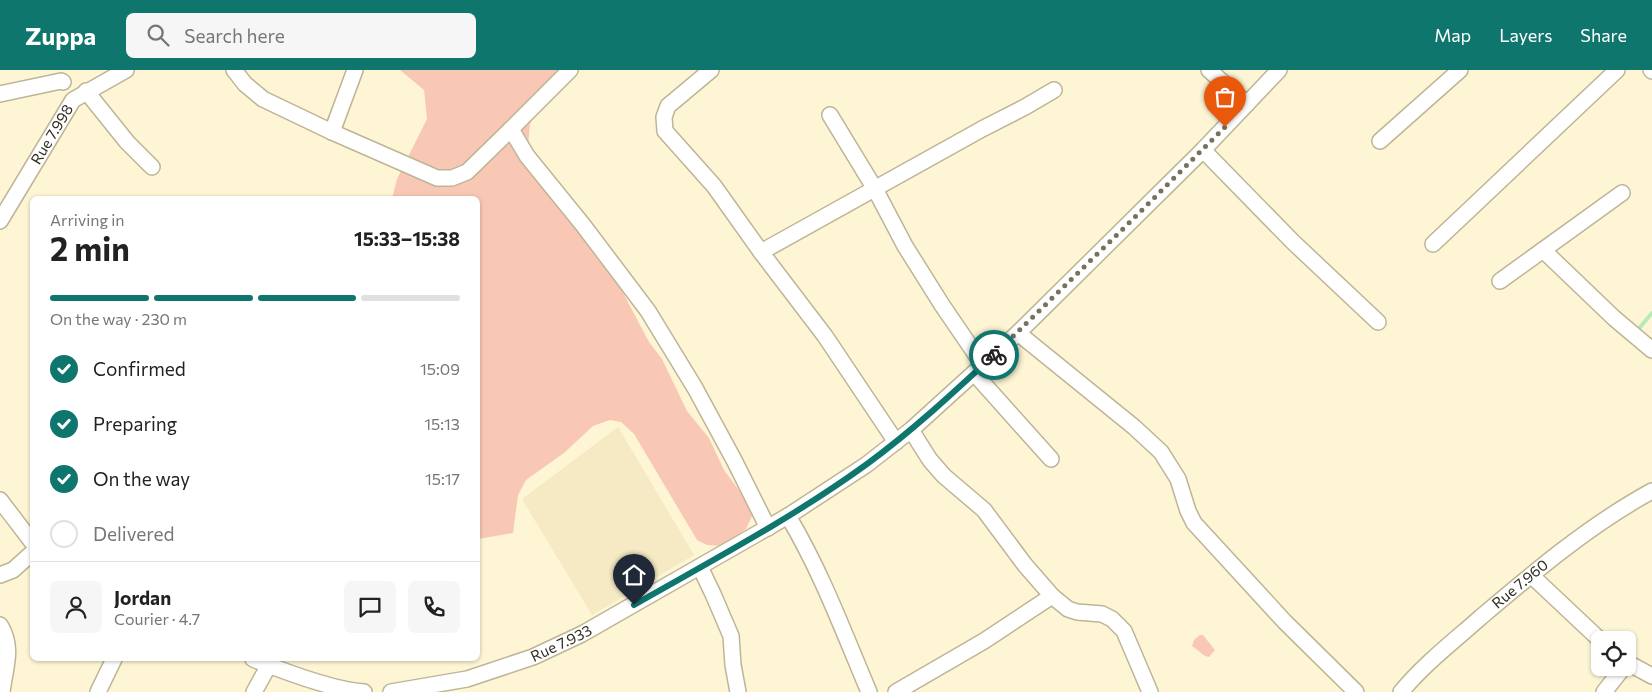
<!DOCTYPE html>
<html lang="en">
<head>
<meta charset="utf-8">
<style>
	body { margin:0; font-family:Commissioner,sans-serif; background:#f6f6f6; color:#222; height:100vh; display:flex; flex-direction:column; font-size:19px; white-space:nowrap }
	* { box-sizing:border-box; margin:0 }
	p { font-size:16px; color:#767676 }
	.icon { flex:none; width:28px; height:28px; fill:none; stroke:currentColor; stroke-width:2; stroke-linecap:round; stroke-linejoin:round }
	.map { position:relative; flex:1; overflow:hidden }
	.sheet { position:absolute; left:30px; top:126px; width:450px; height:465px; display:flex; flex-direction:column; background:#fff; border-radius:8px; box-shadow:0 1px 4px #0004 }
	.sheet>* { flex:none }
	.fabs { position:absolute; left:1591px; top:561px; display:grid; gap:10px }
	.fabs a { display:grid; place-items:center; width:45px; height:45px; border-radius:8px; background:#fff; box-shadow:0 1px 4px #0004; font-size:25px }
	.pin { position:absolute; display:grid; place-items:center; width:42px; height:42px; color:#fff; margin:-51px -21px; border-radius:50% 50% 50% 0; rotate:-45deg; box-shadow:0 0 5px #0007 }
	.pin .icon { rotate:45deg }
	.courier { position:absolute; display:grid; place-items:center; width:50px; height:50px; margin:-25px; border:4px solid #0f766e; border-radius:50%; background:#fff; color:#222; box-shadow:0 1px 6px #0007 }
	.summary em { font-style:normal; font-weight:700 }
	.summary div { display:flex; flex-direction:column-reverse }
	.summary { display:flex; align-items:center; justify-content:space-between; height:85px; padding:0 20px }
	h1 { font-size:32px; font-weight:700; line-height:38px }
	.bar { display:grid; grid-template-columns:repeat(4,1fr); gap:8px 5px; align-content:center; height:60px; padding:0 20px }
	.bar i { height:6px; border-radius:4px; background:#e0e0e0 }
	.bar .active { background:#0f766e }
	.bar p { grid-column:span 4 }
	.line { display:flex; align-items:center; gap:12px; padding:0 20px; border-top:1px solid #e0e0e0 }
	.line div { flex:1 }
	.round { display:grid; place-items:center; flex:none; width:52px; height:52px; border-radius:8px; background:#f6f6f6 }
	ol { padding:0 20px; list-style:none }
	li { display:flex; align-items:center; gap:15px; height:55px }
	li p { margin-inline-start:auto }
	li .icon { padding:5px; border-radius:50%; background:#0f766e; color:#fff; stroke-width:4 }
	li:last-child { color:#767676 }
	li i { width:28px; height:28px; border:2px solid #e0e0e0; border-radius:50% }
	header { display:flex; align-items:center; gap:30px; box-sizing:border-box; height:70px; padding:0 25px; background:#0f766e; color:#fff }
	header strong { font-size:24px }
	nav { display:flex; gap:28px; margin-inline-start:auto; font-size:18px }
	.search { width:350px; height:45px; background:#f6f6f6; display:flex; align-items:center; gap:12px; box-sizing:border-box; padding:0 18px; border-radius:8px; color:#767676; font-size:19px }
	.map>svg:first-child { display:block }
	.built { fill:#f5eac4 }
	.green { fill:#f9c8b4 }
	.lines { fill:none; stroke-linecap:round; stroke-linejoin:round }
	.stream { stroke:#b7eab9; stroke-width:4 }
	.minor-casing { stroke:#beb597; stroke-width:18 }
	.minor { stroke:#fff; stroke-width:15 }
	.done { stroke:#77725f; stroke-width:5; stroke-dasharray:0 9 }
	.route { stroke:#0f766e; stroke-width:6 }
	.labels { text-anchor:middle; stroke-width:5; stroke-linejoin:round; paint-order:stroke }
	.street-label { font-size:15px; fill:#2f2c20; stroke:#fff }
</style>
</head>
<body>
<header>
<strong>Zuppa</strong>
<div class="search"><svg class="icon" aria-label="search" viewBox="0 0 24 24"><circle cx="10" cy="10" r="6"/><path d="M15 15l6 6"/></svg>Search here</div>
<nav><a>Map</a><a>Layers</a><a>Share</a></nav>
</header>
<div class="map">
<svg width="1652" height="622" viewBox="0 0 1652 622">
	<rect width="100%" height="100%" fill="#fef5d5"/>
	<polygon class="built" points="618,357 694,485 592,545 522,429"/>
	<g class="green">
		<polygon points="400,0 559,0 530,54 528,77 612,202 649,272 662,289 687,341 709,368 724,400 741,423 753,444 746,459 723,476 707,475 697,470 634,364 621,352 610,350 593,356 564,383 526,410 518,425 513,463 478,469 478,129 392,129 397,109 427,49 424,20"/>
		<polygon points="1200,565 1203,565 1215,580 1209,587 1205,586 1192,576 1194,570"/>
	</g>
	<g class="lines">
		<polyline class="stream" points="1636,262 1652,243"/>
		<g class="minor-casing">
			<g id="minor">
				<polyline points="234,0 245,14 263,29 332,62 437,108 452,108 467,102 511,59 527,86 583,155 648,241 695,318 734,390 768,458"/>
				<polyline points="711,0 668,36 664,47 665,61 714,116 761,182 825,266 896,372"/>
				<polyline points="1209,0 1247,34"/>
				<polyline points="1651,0 1652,1"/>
				<polyline points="86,21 127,72 152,97"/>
				<polyline points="0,24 61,11 63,12"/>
				<polyline points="830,45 875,119 905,176 942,235 983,295"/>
				<polyline points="511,59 570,0"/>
				<polyline points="332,62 355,0"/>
				<polyline points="1380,71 1460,0"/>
				<polyline points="1203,80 1293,172 1378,252"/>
				<path id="s1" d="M0,151L73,30L126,0"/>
				<polyline points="1433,174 1617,0"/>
				<polyline points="1543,180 1614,248 1652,280"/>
				<polyline points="761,182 982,59 1025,37 1054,20"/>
				<polyline points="1500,211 1622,123"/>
				<polyline points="1018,263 1134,357 1161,382 1178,409 1188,441 1194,453 1285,552 1356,622"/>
				<polyline points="974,303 1051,389"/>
				<polyline points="911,360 930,390 944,406 984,440 1025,495 1052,526 1068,539 1077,542 1102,544 1112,549 1124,561 1150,622"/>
				<polyline points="0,430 32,472"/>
				<path d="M788,446C821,501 844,563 869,622"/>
				<polyline points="700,497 713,524 731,566 733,595 738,622"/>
				<polyline points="0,505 13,500 32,483"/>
				<polyline points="1532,506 1600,570"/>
				<path d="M0,555C14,578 5,597 2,622"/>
				<path d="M253,589C283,601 332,620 364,622"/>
				<polyline points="1628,593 1652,606"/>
				<polyline points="98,622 114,589"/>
				<polyline points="254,622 269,595 271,589"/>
				<path id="s2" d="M391,622L467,609L533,587L582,564L788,446L866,395L911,360L1018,263L1203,80L1279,0"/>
				<polyline points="896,622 984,571 1052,526"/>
				<path id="s3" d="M1401,622C1424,594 1454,571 1481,547C1534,502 1591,454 1652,421"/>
				<polyline points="1604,622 1623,598"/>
			</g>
		</g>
		<use href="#minor" class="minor"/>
	</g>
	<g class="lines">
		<polyline class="done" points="994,285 1129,153 1225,57"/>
		<path class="route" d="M634,535C713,490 794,447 867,394C912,361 953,323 994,285"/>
	</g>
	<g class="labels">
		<g class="street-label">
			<text dy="5" stroke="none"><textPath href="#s1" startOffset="101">Rue 7.998</textPath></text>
			<text dy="5" stroke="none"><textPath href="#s3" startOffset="161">Rue 7.960</textPath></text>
			<text dy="5" stroke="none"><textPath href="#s2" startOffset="178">Rue 7.933</textPath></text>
		</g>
	</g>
</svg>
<div class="fabs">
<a><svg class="icon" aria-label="locate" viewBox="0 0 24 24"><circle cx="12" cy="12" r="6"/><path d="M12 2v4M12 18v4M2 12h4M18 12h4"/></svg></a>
</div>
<div class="pin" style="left:1225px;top:57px;background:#ea580c"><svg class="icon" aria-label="bag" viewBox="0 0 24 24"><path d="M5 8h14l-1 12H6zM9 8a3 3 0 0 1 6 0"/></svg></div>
<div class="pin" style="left:634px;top:535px;background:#1f2937"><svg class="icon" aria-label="home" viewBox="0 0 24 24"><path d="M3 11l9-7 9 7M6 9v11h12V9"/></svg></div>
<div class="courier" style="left:994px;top:285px"><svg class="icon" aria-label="bike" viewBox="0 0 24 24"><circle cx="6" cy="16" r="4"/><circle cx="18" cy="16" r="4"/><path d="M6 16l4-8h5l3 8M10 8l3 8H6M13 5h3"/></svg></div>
<section class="sheet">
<div class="summary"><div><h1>2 min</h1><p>Arriving in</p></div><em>15:33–15:38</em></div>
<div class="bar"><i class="active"></i><i class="active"></i><i class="active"></i><i></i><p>On the way · 230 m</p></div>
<ol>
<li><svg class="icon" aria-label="check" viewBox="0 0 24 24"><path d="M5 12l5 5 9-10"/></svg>Confirmed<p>15:09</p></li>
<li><svg class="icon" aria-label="check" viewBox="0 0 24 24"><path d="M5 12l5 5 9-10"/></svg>Preparing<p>15:13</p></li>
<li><svg class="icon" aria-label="check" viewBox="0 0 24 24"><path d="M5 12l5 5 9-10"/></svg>On the way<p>15:17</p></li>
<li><i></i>Delivered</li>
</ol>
<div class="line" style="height:90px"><a class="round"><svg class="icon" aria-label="person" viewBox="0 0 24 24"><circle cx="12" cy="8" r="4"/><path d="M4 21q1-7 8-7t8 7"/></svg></a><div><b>Jordan</b><p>Courier · 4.7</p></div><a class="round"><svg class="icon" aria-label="chat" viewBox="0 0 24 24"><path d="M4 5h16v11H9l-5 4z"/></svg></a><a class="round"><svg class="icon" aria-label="phone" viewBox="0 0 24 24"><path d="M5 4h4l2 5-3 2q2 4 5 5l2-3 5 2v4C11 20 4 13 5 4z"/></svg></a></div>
</section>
</div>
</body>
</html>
